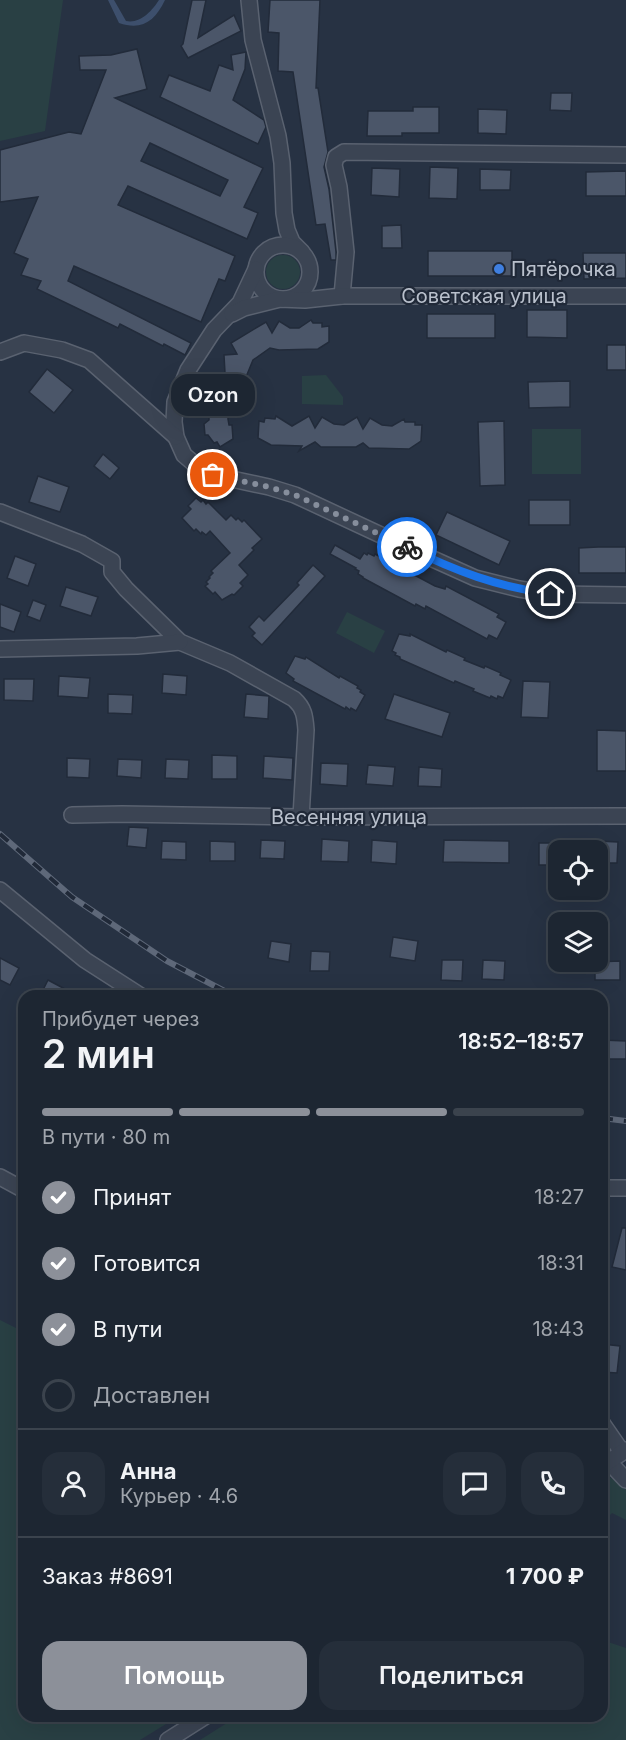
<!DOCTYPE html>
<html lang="ru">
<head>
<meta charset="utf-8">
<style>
	body { margin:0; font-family:Inter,sans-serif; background:#252e3a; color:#f1f3f6; height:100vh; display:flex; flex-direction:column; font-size:22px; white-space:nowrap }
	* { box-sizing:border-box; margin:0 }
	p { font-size:20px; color:#a0a5ac }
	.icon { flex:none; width:33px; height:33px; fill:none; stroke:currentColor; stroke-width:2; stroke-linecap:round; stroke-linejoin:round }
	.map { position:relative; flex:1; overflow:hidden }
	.side { position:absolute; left:18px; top:990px; width:590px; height:732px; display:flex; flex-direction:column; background:#1d2632; border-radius:18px; box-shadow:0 6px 24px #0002,0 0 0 2px #3b434d }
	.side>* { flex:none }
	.buttons { position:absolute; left:548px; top:840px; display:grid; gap:12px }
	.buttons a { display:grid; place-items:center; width:60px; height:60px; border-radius:12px; background:#1d2632; box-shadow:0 6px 24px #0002,0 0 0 2px #3b434d; font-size:30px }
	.pin { position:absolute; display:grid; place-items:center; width:51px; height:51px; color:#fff; margin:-26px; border:3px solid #fff; border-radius:50%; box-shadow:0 2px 6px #0007 }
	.courier { position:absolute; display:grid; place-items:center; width:60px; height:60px; margin:-30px; border:4px solid #1a73e8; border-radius:50%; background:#fff; color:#222; box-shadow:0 2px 8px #0007 }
	.bubble { position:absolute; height:42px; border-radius:18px; background:#1d2632; box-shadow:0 6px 24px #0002,0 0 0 2px #3b434d; font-size:20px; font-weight:600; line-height:42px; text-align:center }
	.head em { font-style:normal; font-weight:600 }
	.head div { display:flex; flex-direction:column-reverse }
	.head { display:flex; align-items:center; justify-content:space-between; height:102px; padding:0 24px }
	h1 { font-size:39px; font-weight:600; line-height:45px }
	.bar { display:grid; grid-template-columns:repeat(4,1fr); gap:9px 6px; align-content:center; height:72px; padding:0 24px }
	.bar i { height:8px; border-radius:4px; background:#3b434d }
	.bar .active { background:#8c9099 }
	.bar p { grid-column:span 4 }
	.line { display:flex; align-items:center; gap:15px; padding:0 24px; border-top:2px solid #3b434d }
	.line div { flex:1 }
	.round { display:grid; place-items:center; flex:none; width:63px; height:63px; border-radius:18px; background:#252e3a }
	ol { padding:0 24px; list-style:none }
	li { display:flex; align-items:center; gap:18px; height:66px }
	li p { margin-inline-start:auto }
	li .icon { padding:6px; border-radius:50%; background:#8c9099; color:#fff; stroke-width:4 }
	li:last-child { color:#a0a5ac }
	li i { width:33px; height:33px; border:3px solid #3b434d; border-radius:50% }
	.button { display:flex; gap:12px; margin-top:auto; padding:12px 24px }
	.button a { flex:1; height:69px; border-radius:18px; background:#8c9099; color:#fff; font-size:24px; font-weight:600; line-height:69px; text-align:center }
	.button a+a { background:#252e3a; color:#f1f3f6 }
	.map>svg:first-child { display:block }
	.green { fill:#294044 }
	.water { fill:#3d4f6c }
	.building { fill:#4b5669; stroke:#222b3a; stroke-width:1.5; fill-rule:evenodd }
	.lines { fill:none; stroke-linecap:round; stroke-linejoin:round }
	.minor-casing { stroke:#5a6270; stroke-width:18 }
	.minor { stroke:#3b4453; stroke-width:15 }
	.rail-casing { stroke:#5e6879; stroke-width:6 }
	.rail { stroke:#202938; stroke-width:4; stroke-dasharray:11; stroke-linecap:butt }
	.done { stroke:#868e9c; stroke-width:6; stroke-dasharray:0 10.8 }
	.route { stroke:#1a73e8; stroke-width:8 }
	.shop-dot { fill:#3f7fe0; stroke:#202938; stroke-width:2 }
	.labels { text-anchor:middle; stroke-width:4.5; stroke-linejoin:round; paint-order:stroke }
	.poi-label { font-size:20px; fill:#b9c0cc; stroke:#202938; text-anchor:start }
	.street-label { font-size:20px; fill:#b9c0cc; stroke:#202938 }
</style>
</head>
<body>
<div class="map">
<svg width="626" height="1740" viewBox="0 0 626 1740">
	<rect width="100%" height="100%" fill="#273243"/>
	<g class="green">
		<polygon points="0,0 63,0 45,131 0,141"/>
		<circle cx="283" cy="272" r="17"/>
		<polygon points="326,375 343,397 343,405 302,404 302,376"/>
		<rect x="532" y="429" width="49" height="45"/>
		<polygon points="347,612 385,631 374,653 336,633"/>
		<polygon points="0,1320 24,1332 24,1716 179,1716 140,1740 0,1740"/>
		<polygon points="609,1477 621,1483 626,1488 626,1520 612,1513 602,1523 602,1482"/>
		<polygon points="602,1640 626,1648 626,1740 200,1740 238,1716 602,1716"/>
	</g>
	<path class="water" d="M108,0H114L126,21C140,24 152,11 159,0H165C155,21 142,31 119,23Z"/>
	<g class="building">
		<polygon points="192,0 206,0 198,38 234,15 241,31 188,58 181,46 183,44"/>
		<polygon points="270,0 320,0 316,88 318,88 328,152 324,167 329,189 336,252 336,260 331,260 325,224 316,225 293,72 278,71 279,33 268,32"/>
		<path d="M137,49L147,89L115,98L263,168L244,207L258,213L247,239L128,186L118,205L235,256L225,281L219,279L201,322L74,266L68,281L191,343L185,355L164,344L163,346L120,324L118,328L37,289L41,281L21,275L28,259L14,253L38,197L0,202V150L69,132L81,134L106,70H80L79,56L111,55ZM150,143L228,180L220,196L141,161Z"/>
		<polygon points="246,52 245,69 233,100 264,120 266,127 258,144 160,97 169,75 210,91 219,65 233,70 231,55"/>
		<polygon points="551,93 572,93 571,111 550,110"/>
		<polygon points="413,107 439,107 439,133 402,133 402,136 367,136 368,111 413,111"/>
		<polygon points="478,109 507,110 506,134 478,133"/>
		<polygon points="430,167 458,168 457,199 429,198"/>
		<polygon points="372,168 400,169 399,197 371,195"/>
		<polygon points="480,169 511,170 510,190 480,190"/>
		<polygon points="626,171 626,196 586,196 586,172"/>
		<polygon points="401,225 402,248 382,248 382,226"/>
		<rect x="428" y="251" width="84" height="25"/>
		<polygon points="583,253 626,253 626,278 584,279"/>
		<polygon points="527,310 567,310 567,338 527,337"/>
		<rect x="427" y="314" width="68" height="24"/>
		<polygon points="311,320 313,323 322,323 322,327 329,326 329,342 318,349 279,350 270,348 253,360 246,377 236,396 232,399 229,404 228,419 229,425 232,425 233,439 220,447 217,442 214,443 208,435 205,435 204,424 209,420 209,409 204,406 203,394 216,393 209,382 225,373 224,355 237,354 231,343 266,322 272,333 279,321 290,328 299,328"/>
		<rect x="607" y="345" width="19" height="25"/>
		<polygon points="47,369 73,390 54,413 29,392"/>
		<polygon points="570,381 570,407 529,408 528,382"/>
		<polygon points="276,416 292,426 309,416 315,428 322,417 334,424 344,425 357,417 363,429 370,418 382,425 392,426 404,419 405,422 415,422 415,425 422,425 421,441 409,449 369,448 363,443 356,447 321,447 315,442 299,451 302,446 271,445 258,438 259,421 264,422 265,418 275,419"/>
		<polygon points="504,421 505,485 480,486 478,422"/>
		<polygon points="103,454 119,468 110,479 94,466"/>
		<polygon points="38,476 69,487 60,512 29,502"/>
		<polygon points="196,498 201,502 203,500 206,504 208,502 226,520 231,515 236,520 238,518 242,522 244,520 262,539 252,548 254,550 239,565 248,575 240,583 243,586 234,595 232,594 222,600 215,592 213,594 205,586 208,584 206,582 210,578 209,577 213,573 211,571 230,553 210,531 206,535 202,532 201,534 196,529 194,531 182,518 191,509 188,506"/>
		<rect x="529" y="500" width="41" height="25"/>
		<polygon points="447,512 510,541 499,565 436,535"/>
		<polygon points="335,545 360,559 364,553 367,555 368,553 374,556 375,554 435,586 445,589 446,586 499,614 497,617 506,622 497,639 489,635 487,639 426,606 425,609 416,604 415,606 363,578 363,577 358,574 359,571 355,569 356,568 330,554"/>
		<polygon points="598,547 626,547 626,573 579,573 579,548"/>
		<polygon points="15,556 36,564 28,586 7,578"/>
		<polygon points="313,565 325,576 262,645 252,636 255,633 249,627 259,616 264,621 299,585 297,583"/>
		<polygon points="66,587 98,597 91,616 60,606"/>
		<polygon points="33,600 46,605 40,621 27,616"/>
		<polygon points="0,604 21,612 14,632 0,627"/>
		<polygon points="399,634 410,636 410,634 446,652 447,650 465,658 464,660 484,668 485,666 501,673 500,675 511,680 503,698 498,696 497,699 491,696 490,698 473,691 474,689 455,681 454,683 400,659 400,657 395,655 396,653 392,651"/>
		<polygon points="295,656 305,659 306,657 339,678 340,676 358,686 357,688 361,690 360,692 365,695 356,711 351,708 350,710 346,707 345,709 293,681 294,679 286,673"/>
		<polygon points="163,674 187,676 186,695 162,693"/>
		<polygon points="59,676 90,678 88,698 58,696"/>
		<polygon points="4,679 34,679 33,701 4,700"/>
		<polygon points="523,681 550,682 548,718 521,717"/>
		<polygon points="108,694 133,695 132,714 108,713"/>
		<polygon points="246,694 269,696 268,719 244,717"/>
		<polygon points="394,694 450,713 442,737 385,719"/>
		<polygon points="597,730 626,731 626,771 597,771"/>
		<polygon points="212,755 237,756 237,779 212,779"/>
		<polygon points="264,756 293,758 292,780 263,778"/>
		<polygon points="67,758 90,759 89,778 67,777"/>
		<polygon points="118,759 142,760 141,778 117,776"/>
		<polygon points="166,759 189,760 188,779 165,778"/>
		<polygon points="321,763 348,764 347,786 320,784"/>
		<polygon points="368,765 395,767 393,786 366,784"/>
		<polygon points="419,767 442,769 441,787 418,786"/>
		<polygon points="129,827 148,828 146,848 127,846"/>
		<polygon points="322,839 349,841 348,862 321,861"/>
		<polygon points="261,840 285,841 284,859 260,858"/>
		<polygon points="372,840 397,842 396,864 371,862"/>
		<polygon points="444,840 509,841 509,863 443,862"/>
		<polygon points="162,841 186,842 186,860 161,859"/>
		<polygon points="210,841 235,842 235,861 210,861"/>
		<polygon points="597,841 618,842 617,863 597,863"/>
		<rect x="539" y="843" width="19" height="22"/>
		<polygon points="393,937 418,941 415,961 390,957"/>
		<polygon points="271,941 291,944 289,962 268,958"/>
		<polygon points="311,951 330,952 329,971 310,971"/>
		<polygon points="0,958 19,968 10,985 0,980"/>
		<polygon points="442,960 463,960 462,981 441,980"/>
		<polygon points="483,960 505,961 504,980 482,979"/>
		<polygon points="620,961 620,980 595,980 595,962"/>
		<polygon points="48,980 78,996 40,996"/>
		<polygon points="602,1040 626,1041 626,1059 602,1059"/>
		<polygon points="622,1228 626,1228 626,1270 612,1267"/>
		<polygon points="602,1344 620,1346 617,1373 602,1372"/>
	</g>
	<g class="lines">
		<g class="minor-casing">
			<g id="minor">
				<polyline points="249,0 253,40 278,136 282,163 284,213 287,230 292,242 302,252"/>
				<circle cx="283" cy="272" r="27"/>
				<polyline points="256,269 240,303 214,330 188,370 175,402 174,422 176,437 184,455 198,467 213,475 269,487 295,495 413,550 475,578 519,589 551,594 626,595"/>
				<polyline points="342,296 346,252 339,187 334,165 336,157 344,152 626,155"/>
				<polyline points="232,314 244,308 280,299 305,300 342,296 626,296"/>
				<polyline points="0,352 24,343 62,350 89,360 176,437"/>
				<path d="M0,512L82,544L112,561V572L126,589L180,642L230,663L294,699C304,708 305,716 306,730L301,817"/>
				<polyline points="0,649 137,646 180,642"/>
				<polyline points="72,815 122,814 301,817 626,816"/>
				<polyline points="0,890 85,960 141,996"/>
				<polyline points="0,1177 24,1190"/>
				<polyline points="602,1188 626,1188"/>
				<polyline points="602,1423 622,1452"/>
				<polyline points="609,1462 626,1480"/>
				<polyline points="602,1466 626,1450"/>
				<polyline points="168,1740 206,1716"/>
			</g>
		</g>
		<use href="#minor" class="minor"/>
		<g class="rail-casing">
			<g id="rail">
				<polyline points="0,834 72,897 167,961 234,996"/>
				<polyline points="602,1118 626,1121"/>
			</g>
		</g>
		<use href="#rail" class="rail"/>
	</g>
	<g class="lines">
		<polyline class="done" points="213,475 269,487 295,495 407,547"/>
		<path class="route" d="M407,547C455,571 498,587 551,594"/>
	</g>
	<circle class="shop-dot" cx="499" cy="269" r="6"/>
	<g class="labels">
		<g class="poi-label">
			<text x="511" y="276">Пятёрочка</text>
		</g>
		<g class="street-label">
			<text x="484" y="303">Советская улица</text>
			<text x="349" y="824">Весенняя улица</text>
		</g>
	</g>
</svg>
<div class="buttons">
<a><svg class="icon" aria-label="locate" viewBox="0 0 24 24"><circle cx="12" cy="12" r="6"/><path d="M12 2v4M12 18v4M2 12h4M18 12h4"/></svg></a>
<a><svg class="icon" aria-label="layers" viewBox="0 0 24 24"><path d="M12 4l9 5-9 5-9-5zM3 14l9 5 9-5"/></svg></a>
</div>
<div class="pin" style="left:213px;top:475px;background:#ea580c"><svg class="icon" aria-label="bag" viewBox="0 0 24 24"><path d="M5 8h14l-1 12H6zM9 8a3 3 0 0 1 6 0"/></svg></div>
<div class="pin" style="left:551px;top:594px;background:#1f2937"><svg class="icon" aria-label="home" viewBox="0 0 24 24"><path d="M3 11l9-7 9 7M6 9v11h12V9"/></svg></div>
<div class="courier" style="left:407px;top:547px"><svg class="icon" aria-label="bike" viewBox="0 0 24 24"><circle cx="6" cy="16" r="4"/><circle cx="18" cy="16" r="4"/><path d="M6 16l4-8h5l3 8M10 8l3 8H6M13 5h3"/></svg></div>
<div class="bubble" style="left:171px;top:374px;width:84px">Ozon</div>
<section class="side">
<div class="head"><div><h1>2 мин</h1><p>Прибудет через</p></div><em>18:52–18:57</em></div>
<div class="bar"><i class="active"></i><i class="active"></i><i class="active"></i><i></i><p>В пути · 80 m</p></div>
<ol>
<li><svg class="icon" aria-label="check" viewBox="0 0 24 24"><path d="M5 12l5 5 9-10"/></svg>Принят<p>18:27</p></li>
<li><svg class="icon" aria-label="check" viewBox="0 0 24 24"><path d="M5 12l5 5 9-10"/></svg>Готовится<p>18:31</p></li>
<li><svg class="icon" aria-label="check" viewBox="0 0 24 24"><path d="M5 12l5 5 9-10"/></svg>В пути<p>18:43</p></li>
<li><i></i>Доставлен</li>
</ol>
<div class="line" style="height:108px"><a class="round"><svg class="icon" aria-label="person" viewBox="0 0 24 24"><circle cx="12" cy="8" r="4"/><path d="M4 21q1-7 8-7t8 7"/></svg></a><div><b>Анна</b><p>Курьер · 4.6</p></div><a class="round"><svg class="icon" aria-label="chat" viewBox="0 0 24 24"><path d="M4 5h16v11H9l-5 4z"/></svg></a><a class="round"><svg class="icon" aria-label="phone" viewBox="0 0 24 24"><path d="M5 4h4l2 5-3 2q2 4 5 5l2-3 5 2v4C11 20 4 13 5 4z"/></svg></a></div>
<div class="line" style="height:78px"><div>Заказ #8691</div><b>1 700 ₽</b></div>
<div class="button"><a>Помощь</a><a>Поделиться</a></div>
</section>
</div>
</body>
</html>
